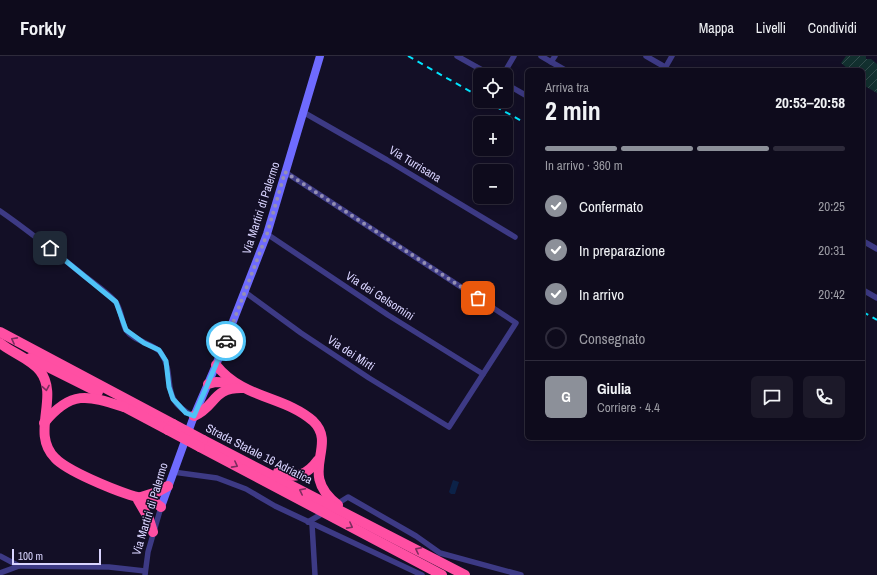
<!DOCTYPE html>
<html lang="it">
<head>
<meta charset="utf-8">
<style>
	body { margin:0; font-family:"Archivo Narrow",sans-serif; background:#1c1929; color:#f1f3f6; height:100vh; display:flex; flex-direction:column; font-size:15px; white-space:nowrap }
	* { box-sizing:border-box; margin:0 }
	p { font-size:13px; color:#9b9ba3 }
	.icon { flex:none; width:22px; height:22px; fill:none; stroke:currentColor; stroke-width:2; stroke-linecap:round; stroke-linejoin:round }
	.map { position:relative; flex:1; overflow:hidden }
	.details { position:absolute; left:525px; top:12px; width:340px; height:372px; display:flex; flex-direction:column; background:#0e0b1c; border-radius:6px; box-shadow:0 2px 10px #0003,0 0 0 1px #2e2b3b }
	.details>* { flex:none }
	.tools { position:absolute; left:473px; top:12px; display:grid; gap:8px }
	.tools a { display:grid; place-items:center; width:40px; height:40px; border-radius:6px; background:#0e0b1c; box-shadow:0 2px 10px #0003,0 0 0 1px #2e2b3b; font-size:20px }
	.scale { position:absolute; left:12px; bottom:10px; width:89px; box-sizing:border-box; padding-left:4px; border:2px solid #d9d4ff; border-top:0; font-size:11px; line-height:14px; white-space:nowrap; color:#d9d4ff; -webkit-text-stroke:3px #130f26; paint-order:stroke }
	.pin { position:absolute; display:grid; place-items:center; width:34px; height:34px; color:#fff; margin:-17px; border-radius:8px; box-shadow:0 2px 6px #0006 }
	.courier { position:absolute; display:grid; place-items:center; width:40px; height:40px; margin:-20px; border:3px solid #4fc3f7; border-radius:50%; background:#fff; color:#222; box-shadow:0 1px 5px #0007 }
	.overview em { font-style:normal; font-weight:700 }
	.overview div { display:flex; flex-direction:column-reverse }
	.overview { display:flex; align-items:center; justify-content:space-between; height:68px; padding:0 20px }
	h1 { font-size:26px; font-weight:700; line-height:30px }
	.bar { display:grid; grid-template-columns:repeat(4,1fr); gap:6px 4px; align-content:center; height:48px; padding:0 20px }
	.bar i { height:5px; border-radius:3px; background:#2e2b3b }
	.bar .current { background:#8c9099 }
	.bar p { grid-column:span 4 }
	.line { display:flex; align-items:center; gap:10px; padding:0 20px; border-top:1px solid #2e2b3b }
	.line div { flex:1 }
	.round { display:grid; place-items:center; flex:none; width:42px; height:42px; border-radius:6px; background:#1c1929 }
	ol { padding:0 20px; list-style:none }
	li { display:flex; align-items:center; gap:12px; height:44px }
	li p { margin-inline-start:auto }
	li .icon { padding:4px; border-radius:50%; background:#8c9099; color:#fff; stroke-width:4 }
	li:last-child { color:#9b9ba3 }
	li i { width:22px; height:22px; border:2px solid #2e2b3b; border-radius:50% }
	header { display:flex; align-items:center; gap:24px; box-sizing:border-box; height:56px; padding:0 20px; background:#0e0b1c; border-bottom:1px solid #2e2b3b }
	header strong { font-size:19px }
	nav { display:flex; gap:22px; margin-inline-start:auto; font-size:14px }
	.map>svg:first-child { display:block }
	.garden { fill:url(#garden-furrows) }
	.water { fill:#0c2248 }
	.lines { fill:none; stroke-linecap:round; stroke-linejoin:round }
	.street { stroke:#3d3a85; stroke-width:5.5 }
	.secondary { stroke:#6f6bff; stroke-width:8 }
	.highway { stroke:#ff4fa3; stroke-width:10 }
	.rail { stroke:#00e5ff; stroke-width:2; stroke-dasharray:6 5; stroke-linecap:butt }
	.highway-bridge { stroke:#ff4fa3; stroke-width:10 }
	.oneway { stroke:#7d2c5e }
	.done { stroke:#948fb3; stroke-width:4; stroke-dasharray:0 7.2 }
	.route { stroke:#4fc3f7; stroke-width:5 }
	.labels { text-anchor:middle; stroke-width:3; stroke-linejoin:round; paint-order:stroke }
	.street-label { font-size:12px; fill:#d9d4ff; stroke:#130f26 }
</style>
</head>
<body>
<header>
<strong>Forkly</strong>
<nav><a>Mappa</a><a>Livelli</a><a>Condividi</a></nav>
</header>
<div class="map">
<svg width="877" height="519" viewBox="0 0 877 519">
	<defs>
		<pattern id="garden-furrows" width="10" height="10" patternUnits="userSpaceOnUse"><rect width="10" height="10" fill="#12302f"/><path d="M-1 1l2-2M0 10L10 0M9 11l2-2" fill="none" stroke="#344d4e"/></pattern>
	</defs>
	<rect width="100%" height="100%" fill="#130f26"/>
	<polygon class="garden" points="846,0 866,0 866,3 871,3 877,8 877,37 863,29 863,14 846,14 847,12 841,7"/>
	<polygon class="water" points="453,424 459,426 455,438 451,438 449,436"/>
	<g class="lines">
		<g class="street">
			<polyline points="457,0 491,19"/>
			<polyline points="541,0 565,14"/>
			<polyline points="646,0 665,11"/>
			<polyline points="551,6 555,0"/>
			<polyline points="664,14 672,0"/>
			<polyline points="503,19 514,0"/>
			<polyline points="506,28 527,40"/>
			<polyline points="303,56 387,104 515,181"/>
			<path d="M0,155C29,175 55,196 82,218C93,227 106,235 115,245C122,253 121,266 126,274C133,285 155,288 161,297C177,321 158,344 194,360"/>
			<polyline points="267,178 388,259 483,318"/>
			<polyline points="863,185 877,193"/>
			<polyline points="863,234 877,242"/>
			<polyline points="245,236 301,277 369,322 449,371 516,267 285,116"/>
			<polyline points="173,416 217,422 246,433 275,450 422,519"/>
			<polyline points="340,446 348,441 416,480 440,497 521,519"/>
			<polyline points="308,466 320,459"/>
			<polyline points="312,468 315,519"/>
			<polyline points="0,500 19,510 109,511 145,515"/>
			<polyline points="0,517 19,510"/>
			<polyline points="145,519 148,496 161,451"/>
		</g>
		<polyline class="secondary" points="161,451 194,360 216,309 267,178 320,0"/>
		<g class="highway">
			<polyline points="0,276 173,368"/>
			<path d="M0,287C12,297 31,303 40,315C60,341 30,377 55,402C67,415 112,433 130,439C142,443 151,442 161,451"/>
			<polyline points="30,302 98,336"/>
			<path d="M216,309C243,343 285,340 313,365C339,390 296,417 338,449"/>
			<polyline points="208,328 216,326 235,327"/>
			<polyline points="119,348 168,374"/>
			<path d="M194,360C216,351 212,331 243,332"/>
			<path d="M44,367C71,334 87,339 124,351"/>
			<polyline points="203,384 465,519"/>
			<polyline points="200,391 442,519"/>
			<path d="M278,416C295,424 307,419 318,404"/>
			<polyline points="141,441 157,436 168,430"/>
			<polyline points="138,444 149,463 153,476"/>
		</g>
		<g class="rail">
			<polyline points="408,0 480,41"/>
			<polyline points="486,45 527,68"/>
			<polyline points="863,256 877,264"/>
		</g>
		<g class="highway-bridge">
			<polyline points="173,368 203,384"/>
			<polyline points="168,374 200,391"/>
		</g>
	</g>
	<defs><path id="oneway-chevron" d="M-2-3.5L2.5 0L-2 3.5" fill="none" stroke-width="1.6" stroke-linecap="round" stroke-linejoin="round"/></defs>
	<g class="oneway">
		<use href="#oneway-chevron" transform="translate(14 284) rotate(-152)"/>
		<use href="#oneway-chevron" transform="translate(46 332) rotate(80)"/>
		<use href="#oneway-chevron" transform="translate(235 409) rotate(28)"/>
		<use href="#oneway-chevron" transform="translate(302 435) rotate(-153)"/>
		<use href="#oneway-chevron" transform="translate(350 470) rotate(28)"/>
		<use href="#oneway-chevron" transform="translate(418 494) rotate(-153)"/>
	</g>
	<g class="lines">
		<polyline class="done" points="226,285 267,178 285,116 478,242"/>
		<polyline class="route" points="50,192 116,246 126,274 144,287 159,294 166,305 169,331 173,343 186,357 194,360 226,285"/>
	</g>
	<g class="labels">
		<g class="street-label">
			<text transform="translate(415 108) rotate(31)" y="4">Via Turrisana</text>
			<text transform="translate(261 152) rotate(-72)" y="4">Via Martiri di Palermo</text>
			<text transform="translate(380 240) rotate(33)" y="4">Via dei Gelsomini</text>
			<text transform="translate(351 297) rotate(33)" y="4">Via dei Mirti</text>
			<text transform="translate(259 398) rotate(27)" y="4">Strada Statale 16 Adriatica</text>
			<text transform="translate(150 453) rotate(-73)" y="4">Via Martiri di Palermo</text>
		</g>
	</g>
</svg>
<div class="tools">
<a><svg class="icon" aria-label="locate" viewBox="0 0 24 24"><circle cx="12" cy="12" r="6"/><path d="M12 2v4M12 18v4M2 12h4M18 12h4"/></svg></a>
<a>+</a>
<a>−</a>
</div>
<div class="scale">100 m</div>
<div class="pin" style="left:478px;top:242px;background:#ea580c"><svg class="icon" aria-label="bag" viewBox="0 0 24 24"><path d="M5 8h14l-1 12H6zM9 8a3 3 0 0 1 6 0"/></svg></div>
<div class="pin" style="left:50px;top:192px;background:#1f2937"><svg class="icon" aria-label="home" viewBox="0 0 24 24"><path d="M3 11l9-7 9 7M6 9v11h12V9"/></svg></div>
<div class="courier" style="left:226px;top:285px"><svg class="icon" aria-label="car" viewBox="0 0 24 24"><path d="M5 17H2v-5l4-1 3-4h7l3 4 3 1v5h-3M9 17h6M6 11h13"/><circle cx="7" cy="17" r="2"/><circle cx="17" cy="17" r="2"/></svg></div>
<section class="details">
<div class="overview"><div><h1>2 min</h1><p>Arriva tra</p></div><em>20:53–20:58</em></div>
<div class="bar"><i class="current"></i><i class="current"></i><i class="current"></i><i></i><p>In arrivo · 360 m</p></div>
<ol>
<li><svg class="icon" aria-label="check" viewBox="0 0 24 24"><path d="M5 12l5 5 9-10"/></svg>Confermato<p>20:25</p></li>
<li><svg class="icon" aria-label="check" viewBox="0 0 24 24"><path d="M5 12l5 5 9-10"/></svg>In preparazione<p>20:31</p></li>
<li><svg class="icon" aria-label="check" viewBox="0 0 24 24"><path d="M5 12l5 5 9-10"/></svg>In arrivo<p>20:42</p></li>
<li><i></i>Consegnato</li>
</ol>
<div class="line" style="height:72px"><b class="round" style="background:#8c9099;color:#fff">G</b><div><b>Giulia</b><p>Corriere · 4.4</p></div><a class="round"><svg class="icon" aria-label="chat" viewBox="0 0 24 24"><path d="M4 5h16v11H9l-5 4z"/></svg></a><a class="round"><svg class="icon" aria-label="phone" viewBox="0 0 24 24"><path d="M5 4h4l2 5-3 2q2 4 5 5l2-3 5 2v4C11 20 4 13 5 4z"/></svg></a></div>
</section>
</div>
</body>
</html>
